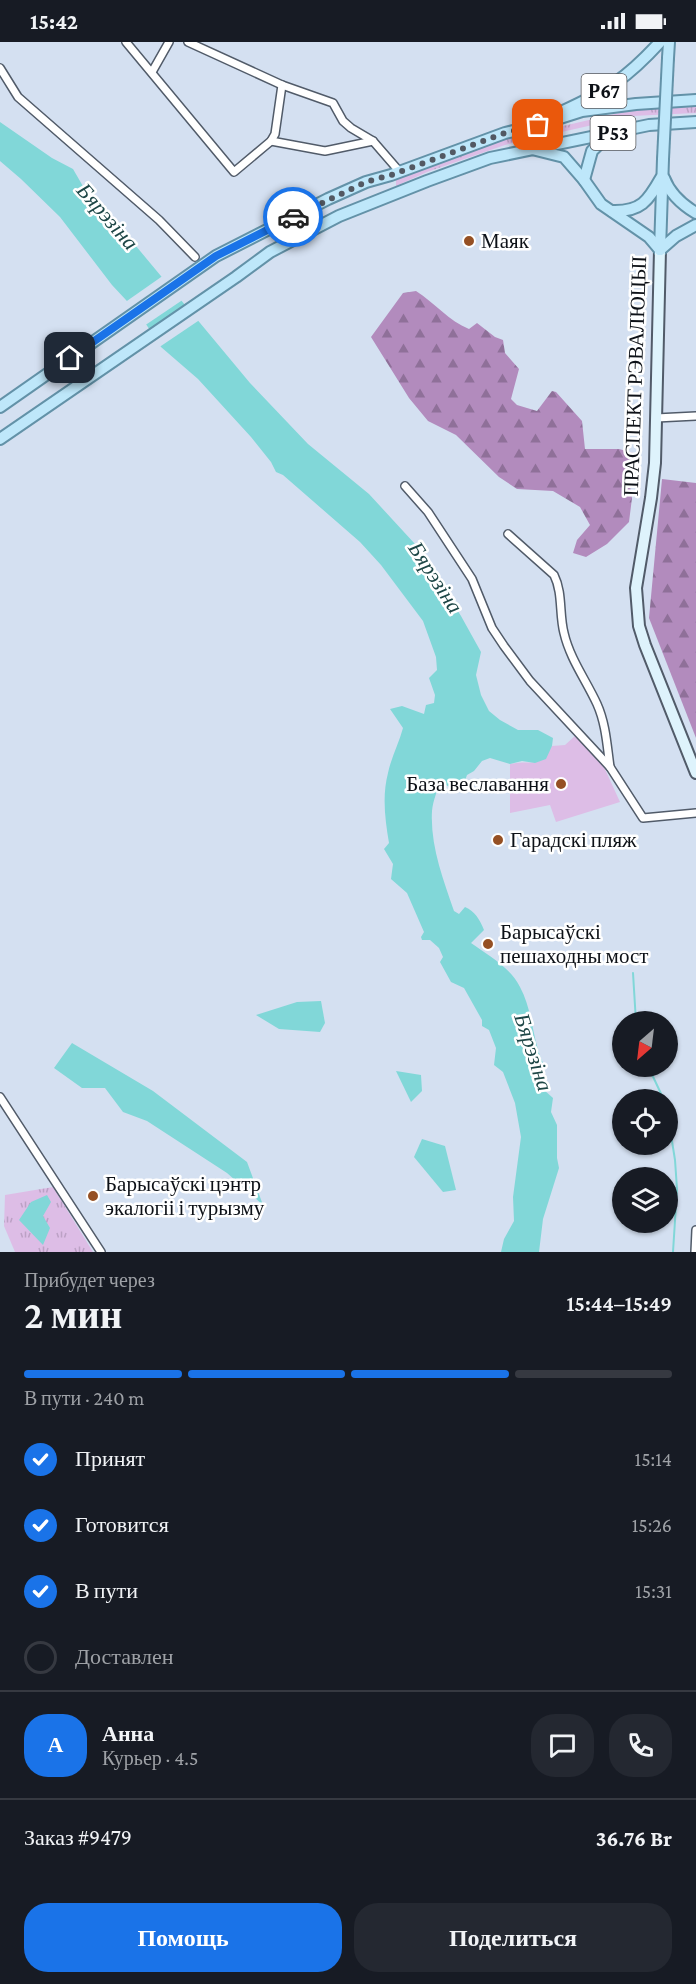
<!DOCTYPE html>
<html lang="ru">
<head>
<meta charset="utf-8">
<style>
	body { margin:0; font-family:"Crimson Pro",serif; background:#242831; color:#f1f3f6; height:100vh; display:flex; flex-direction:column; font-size:22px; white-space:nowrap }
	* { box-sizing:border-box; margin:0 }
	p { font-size:20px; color:#9ea1a6 }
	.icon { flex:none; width:33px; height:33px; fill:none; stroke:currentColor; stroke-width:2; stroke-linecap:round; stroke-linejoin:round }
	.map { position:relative; height:1210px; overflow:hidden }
	.drawer { display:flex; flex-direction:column; background:#171b24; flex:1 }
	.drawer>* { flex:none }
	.needle { width:39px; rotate:208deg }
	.fabs { position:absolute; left:612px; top:969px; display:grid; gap:12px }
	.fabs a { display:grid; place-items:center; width:66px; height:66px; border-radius:50%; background:#171b24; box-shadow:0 2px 4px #0004; font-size:30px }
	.pin { position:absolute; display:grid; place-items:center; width:51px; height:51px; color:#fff; margin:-26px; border-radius:12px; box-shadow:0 3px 9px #0006 }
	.courier { position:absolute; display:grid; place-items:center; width:60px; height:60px; margin:-30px; border:4px solid #1a73e8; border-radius:50%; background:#fff; color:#222; box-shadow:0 2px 8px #0007 }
	.summary em { font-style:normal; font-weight:600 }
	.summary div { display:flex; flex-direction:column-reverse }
	.summary { display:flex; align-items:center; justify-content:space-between; height:102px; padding:0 24px }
	h1 { font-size:39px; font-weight:600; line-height:45px }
	.bar { display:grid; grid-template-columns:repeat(4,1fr); gap:9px 6px; align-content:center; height:72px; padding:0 24px }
	.bar i { height:8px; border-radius:4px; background:#363941 }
	.bar .selected { background:#1a73e8 }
	.bar p { grid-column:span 4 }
	.line { display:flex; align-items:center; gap:15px; padding:0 24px; border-top:2px solid #363941 }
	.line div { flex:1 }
	.round { display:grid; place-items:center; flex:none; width:63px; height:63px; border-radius:24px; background:#242831 }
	ol { padding:0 24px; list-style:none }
	li { display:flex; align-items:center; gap:18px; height:66px }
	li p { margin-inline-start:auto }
	li .icon { padding:6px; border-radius:50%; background:#1a73e8; color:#fff; stroke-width:4 }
	li:last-child { color:#9ea1a6 }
	li i { width:33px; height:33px; border:3px solid #363941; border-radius:50% }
	.action { display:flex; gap:12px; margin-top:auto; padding:12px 24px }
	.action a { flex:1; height:69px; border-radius:24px; background:#1a73e8; color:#fff; font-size:24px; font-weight:600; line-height:69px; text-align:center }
	.action a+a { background:#242831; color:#f1f3f6 }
	.status { display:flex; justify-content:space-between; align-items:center; height:42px; padding:0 30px; background:#171b24; direction:ltr }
	.status svg { height:16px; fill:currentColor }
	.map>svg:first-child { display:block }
	.grass { fill:url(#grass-tufts) }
	.forest { fill:url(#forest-firs) }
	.garden { fill:#ddbde6 }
	.water { fill:#81d7d8 }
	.pier { fill:#d4e0f1 }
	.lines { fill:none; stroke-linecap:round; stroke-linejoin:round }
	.stream { stroke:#81d7d8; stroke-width:2 }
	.minor-casing { stroke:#515b69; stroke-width:10 }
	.secondary-casing { stroke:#515b69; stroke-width:14 }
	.primary-casing { stroke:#6392a8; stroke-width:14 }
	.minor { stroke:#fff; stroke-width:7 }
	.secondary { stroke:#def3fc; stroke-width:10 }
	.primary { stroke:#bee7fa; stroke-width:10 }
	.primary-bridge-casing { stroke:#6392a8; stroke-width:14; stroke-linecap:butt }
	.primary-bridge { stroke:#bee7fa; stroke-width:10 }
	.done { stroke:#535963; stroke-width:6; stroke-dasharray:0 10.8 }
	.route { stroke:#1a73e8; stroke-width:8 }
	.poi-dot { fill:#955024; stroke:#fff; stroke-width:2 }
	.labels { text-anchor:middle; stroke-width:5; stroke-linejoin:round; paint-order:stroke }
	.shield { fill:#fff; stroke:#56585d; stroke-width:1.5 }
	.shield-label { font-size:20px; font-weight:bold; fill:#0d1117 }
	.poi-label { font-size:21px; fill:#0d1117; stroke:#fff; text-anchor:start }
	.street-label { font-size:21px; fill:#0d1117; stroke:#fff }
	.water-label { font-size:22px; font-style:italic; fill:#1d4646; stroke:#fff }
</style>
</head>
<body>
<div class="status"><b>15:42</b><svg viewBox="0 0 49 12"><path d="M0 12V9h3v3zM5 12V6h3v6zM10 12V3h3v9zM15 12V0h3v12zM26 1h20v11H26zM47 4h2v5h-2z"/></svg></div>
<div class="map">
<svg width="696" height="1210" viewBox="0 0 696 1210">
	<defs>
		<pattern id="grass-tufts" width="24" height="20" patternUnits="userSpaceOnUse" patternTransform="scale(1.5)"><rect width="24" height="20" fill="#ddbde6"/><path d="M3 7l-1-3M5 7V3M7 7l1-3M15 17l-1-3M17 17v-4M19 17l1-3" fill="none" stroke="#bca1c5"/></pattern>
		<pattern id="forest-firs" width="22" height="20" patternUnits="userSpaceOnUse" patternTransform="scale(1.5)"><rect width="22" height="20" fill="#b28bbd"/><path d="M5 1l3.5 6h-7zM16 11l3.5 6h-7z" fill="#8f7099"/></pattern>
	</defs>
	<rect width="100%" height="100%" fill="#d4e0f1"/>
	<g class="grass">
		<polygon points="696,64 696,71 632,74 505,103 427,130 396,144 396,138 503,98 632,68"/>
		<polygon points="53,1145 93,1210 15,1210 4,1184 5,1153"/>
	</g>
	<g class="forest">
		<path d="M416,249C435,261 449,279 469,287L477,281L495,295L503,298L505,311L519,327L511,357L517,363L537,369L552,349L556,350L582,379L585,407H619L634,411L628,432L632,456L629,480L607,502L586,515L573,511L577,498L590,483L580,465L553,449L517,447L499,435L456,393L428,379L409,356L371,295L403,251Z"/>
		<polygon points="662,437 696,441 696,696 649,576"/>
	</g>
	<path class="garden" d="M575,694L604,725L620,760L556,780L550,763L510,771V722C532,717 540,728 552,704L565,703Z"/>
	<g class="water">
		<path d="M0,80L52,116L73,127L84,146L101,162L250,341L308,402L369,452L415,502L461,574L481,610L476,633L481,653L489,669L500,678L518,688H538L553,696L552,704L546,717L535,721L522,719L510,722L490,716L482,719L474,729L467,733L463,744C453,748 447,746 441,737C438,747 433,758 432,769C430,803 443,837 454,869L459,872L465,865C475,869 480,878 484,888L471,901C488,913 511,926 520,945C533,969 532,997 543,1021L540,1027L544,1048L553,1056L551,1070L557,1083V1116L559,1126L543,1177L539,1210H501L504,1197L514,1179L513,1155L521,1095L515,1061L503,1030L494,1023L496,1006L489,988L482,984V978L464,946L451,940L440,920L443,915L439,906L430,898H422L421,895L424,890L407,851L391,837L393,822L384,807L389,801C385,777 382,754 388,731C391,716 399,701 403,686L390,667L402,664L424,672L426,663L434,661L435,653L429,636L437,628L436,615L423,579L381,523L360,500L283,433L276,430L271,420L251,395L198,337L161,305L140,273L112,243L60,175L21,137L0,119Z"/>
		<polygon points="321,959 325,981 320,990 279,987 256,973 297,960"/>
		<polygon points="72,1001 153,1049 247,1120 263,1163 227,1131 147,1079 123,1070 105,1046 82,1046 54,1026"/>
		<polygon points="396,1029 421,1033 422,1049 411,1060"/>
		<polygon points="422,1097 445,1104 456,1148 443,1150 414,1115"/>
		<polygon points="47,1153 51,1160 43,1174 50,1186 43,1203 19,1178 31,1160"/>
	</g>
	<g class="pier">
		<polygon points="164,233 184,257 144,284 124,261"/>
		<polygon points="188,261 201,277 158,306 147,290"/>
	</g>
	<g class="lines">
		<g class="stream">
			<polyline points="633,931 636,980"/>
			<polyline points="648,1024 664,1058"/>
			<polyline points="668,1074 675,1118 677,1147 673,1210"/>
		</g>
		<g class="minor-casing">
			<g id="minor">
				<polyline points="126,0 234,130 271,99 275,92 282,43"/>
				<polyline points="188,0 282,43 333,61 343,79 351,86 373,99 399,129"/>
				<polyline points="0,26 18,55 159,178 195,215"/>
				<polyline points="152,30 169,0"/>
				<polyline points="271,99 325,109 373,99"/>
				<polyline points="656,376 696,374"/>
				<polyline points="405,444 428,470 472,537 492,586 504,604 530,639 610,725 643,776 696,771"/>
				<path d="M508,492L554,533C563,551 559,572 564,591C570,617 586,638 597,662C606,682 607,704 610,725"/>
				<polyline points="0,1055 101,1210"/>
				<polyline points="695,1210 696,1188"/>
			</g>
		</g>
		<g class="secondary-casing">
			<polyline id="secondary" points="660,208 655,421 651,456 636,546 639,584 645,603 696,731"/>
		</g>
		<g class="primary-casing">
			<g id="primary">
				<polyline points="668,16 669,0"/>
				<path d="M563,69C607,49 627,36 660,0"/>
				<polyline points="532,107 564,115 584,138 601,162 649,195 660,208"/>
				<path d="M664,136C670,152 681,162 696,171"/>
				<polyline points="584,138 592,109 609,92"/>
				<path d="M612,169C641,170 648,159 661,136"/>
				<polyline points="660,208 663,117"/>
				<polyline points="660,208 676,194 696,183"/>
				<polyline points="0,365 216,214 328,157 366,140 391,133 505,91 538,83 582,69 636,62 696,58"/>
				<polyline points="0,397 236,235 270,210 339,174 427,139 490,116 649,83 696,80"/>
			</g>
		</g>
		<use href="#minor" class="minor"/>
		<use href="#secondary" class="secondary"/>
		<use href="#primary" class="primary"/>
		<g class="primary-bridge-casing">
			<polyline id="primary-bridge" points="663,117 668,16"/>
		</g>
		<use href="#primary-bridge" class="primary-bridge"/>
	</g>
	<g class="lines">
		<polyline class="done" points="293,175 366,140 391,133 505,91 538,83"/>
		<polyline class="route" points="70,316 216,214 293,175"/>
	</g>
	<g class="poi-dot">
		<circle cx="469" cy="199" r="6"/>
		<circle cx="561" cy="742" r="6"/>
		<circle cx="498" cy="798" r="6"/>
		<circle cx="488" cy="902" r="6"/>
		<circle cx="93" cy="1154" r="6"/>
	</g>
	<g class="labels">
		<g class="shield">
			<rect x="581.5" y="32" width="45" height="34" rx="4.5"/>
			<rect x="590.5" y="74" width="45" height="34" rx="4.5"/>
		</g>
		<g class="shield-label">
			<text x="604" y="56">Р67</text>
			<text x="613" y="98">Р53</text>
		</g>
		<g class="poi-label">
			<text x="481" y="206">Маяк</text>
			<text x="549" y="749" text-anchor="end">База веславання</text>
			<text x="510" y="805">Гарадскі пляж</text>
			<text x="500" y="897">Барысаўскі<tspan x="500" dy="24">пешаходны мост</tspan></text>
			<text x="105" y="1149">Барысаўскі цэнтр<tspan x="105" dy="24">экалогіі і турызму</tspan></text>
		</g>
		<g class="street-label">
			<text transform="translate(635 334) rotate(-88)" y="7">ПРАСПЕКТ РЭВАЛЮЦЫІ</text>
		</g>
		<g class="water-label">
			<text transform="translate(108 174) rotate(49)" y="8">Бярэзіна</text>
			<text transform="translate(436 535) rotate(57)" y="8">Бярэзіна</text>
			<text transform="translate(534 1010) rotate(72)" y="8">Бярэзіна</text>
		</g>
	</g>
</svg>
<div class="fabs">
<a><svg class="needle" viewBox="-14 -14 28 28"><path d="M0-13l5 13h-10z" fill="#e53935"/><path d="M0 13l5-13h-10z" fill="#9ea1a6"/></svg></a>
<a><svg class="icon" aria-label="locate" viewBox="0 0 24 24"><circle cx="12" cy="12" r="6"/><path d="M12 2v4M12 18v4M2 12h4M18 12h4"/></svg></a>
<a><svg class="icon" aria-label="layers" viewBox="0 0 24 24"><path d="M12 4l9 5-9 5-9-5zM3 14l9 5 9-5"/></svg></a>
</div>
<div class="pin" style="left:538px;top:83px;background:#ea580c"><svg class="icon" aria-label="bag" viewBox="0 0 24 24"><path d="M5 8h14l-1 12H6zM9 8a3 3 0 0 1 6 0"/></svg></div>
<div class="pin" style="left:70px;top:316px;background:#1f2937"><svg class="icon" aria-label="home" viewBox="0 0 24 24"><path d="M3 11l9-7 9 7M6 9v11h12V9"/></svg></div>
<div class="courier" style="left:293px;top:175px"><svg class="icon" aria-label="car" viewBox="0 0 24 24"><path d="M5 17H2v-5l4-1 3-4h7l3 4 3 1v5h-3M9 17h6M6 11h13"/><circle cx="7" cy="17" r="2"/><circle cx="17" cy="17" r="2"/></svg></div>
</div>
<section class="drawer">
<div class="summary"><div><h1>2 мин</h1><p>Прибудет через</p></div><em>15:44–15:49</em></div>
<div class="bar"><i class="selected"></i><i class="selected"></i><i class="selected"></i><i></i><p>В пути · 240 m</p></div>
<ol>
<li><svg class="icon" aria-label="check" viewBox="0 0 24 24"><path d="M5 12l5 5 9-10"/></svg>Принят<p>15:14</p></li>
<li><svg class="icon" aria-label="check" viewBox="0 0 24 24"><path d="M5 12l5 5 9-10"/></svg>Готовится<p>15:26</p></li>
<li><svg class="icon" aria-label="check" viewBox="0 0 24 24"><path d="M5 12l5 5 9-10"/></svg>В пути<p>15:31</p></li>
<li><i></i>Доставлен</li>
</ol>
<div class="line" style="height:108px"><b class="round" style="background:#1a73e8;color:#fff">А</b><div><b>Анна</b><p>Курьер · 4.5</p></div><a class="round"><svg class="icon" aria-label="chat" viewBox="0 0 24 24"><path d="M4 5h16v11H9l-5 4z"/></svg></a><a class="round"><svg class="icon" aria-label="phone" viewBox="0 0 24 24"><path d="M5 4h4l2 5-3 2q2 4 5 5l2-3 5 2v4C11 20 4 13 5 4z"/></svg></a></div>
<div class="line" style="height:78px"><div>Заказ #9479</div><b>36.76 Br</b></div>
<div class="action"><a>Помощь</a><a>Поделиться</a></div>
</section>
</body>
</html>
